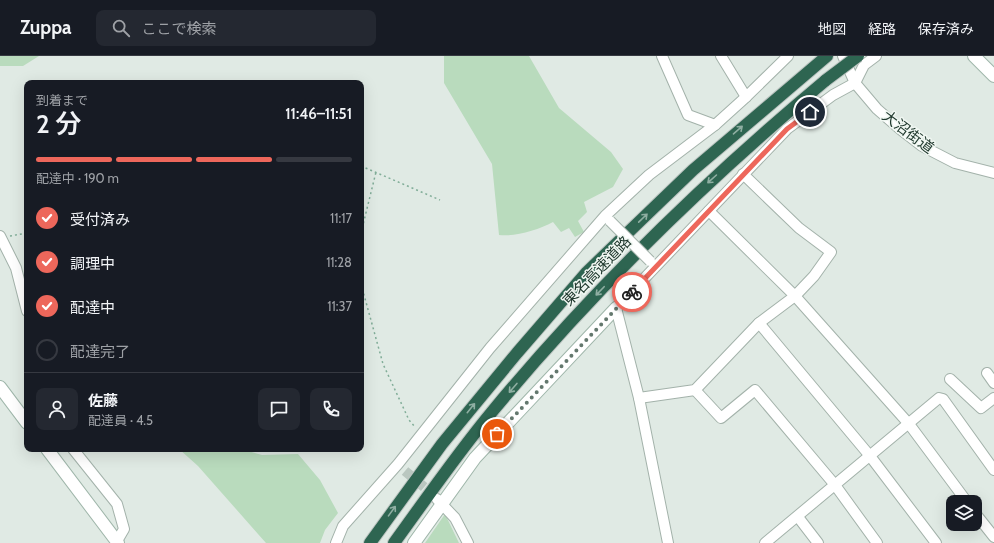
<!DOCTYPE html>
<html lang="ja">
<head>
<meta charset="utf-8">
<style>
	body { margin:0; font-family:Cabin,"Noto Sans JP",sans-serif; background:#242831; color:#f1f3f6; height:100vh; display:flex; flex-direction:column; font-size:15px; white-space:nowrap }
	* { box-sizing:border-box; margin:0 }
	p { font-size:13px; color:#9ea1a6 }
	.icon { flex:none; width:22px; height:22px; fill:none; stroke:currentColor; stroke-width:2; stroke-linecap:round; stroke-linejoin:round }
	.map { position:relative; flex:1; overflow:hidden }
	.side { position:absolute; left:24px; top:24px; width:340px; height:372px; display:flex; flex-direction:column; background:#171b24; border-radius:8px; box-shadow:0 4px 16px #0002 }
	.side>* { flex:none }
	.controls { position:absolute; left:946px; top:439px; display:grid; gap:8px }
	.controls a { display:grid; place-items:center; width:36px; height:36px; border-radius:8px; background:#171b24; box-shadow:0 4px 16px #0002; font-size:20px }
	.pin { position:absolute; display:grid; place-items:center; width:34px; height:34px; color:#fff; margin:-17px; border:2px solid #fff; border-radius:50%; box-shadow:0 1px 4px #0007 }
	.courier { position:absolute; display:grid; place-items:center; width:40px; height:40px; margin:-20px; border:3px solid #ed675b; border-radius:50%; background:#fff; color:#222; box-shadow:0 1px 5px #0007 }
	.head em { font-style:normal; font-weight:600 }
	.head div { display:flex; flex-direction:column-reverse }
	.head { display:flex; align-items:center; justify-content:space-between; height:68px; padding:0 12px }
	h1 { font-size:26px; font-weight:600; line-height:30px }
	.bar { display:grid; grid-template-columns:repeat(4,1fr); gap:6px 4px; align-content:center; height:48px; padding:0 12px }
	.bar i { height:5px; border-radius:3px; background:#363941 }
	.bar .active { background:#ed675b }
	.bar p { grid-column:span 4 }
	.line { display:flex; align-items:center; gap:10px; padding:0 12px; border-top:1px solid #363941 }
	.line div { flex:1 }
	.round { display:grid; place-items:center; flex:none; width:42px; height:42px; border-radius:8px; background:#242831 }
	ol { padding:0 12px; list-style:none }
	li { display:flex; align-items:center; gap:12px; height:44px }
	li p { margin-inline-start:auto }
	li .icon { padding:4px; border-radius:50%; background:#ed675b; color:#fff; stroke-width:4 }
	li:last-child { color:#9ea1a6 }
	li i { width:22px; height:22px; border:2px solid #363941; border-radius:50% }
	header { display:flex; align-items:center; gap:24px; box-sizing:border-box; height:56px; padding:0 20px; background:#171b24; border-bottom:1px solid #363941 }
	header strong { font-size:19px }
	nav { display:flex; gap:22px; margin-inline-start:auto; font-size:14px }
	.search { width:280px; height:36px; background:#242831; display:flex; align-items:center; gap:10px; box-sizing:border-box; padding:0 14px; border-radius:8px; color:#9ea1a6; font-size:15px }
	.map>svg:first-child { display:block }
	.green { fill:#b9dbbd }
	.lines { fill:none; stroke-linecap:round; stroke-linejoin:round }
	.street-tunnel { stroke:#bac7c0; stroke-width:10; stroke-dasharray:10 5; stroke-linecap:butt }
	.street-casing { stroke:#a3b2aa; stroke-width:12 }
	.secondary-casing { stroke:#9fb6aa; stroke-width:14 }
	.highway-casing { stroke:#bcc4c1; stroke-width:14 }
	.path { stroke:#81ad98; stroke-width:1.5; stroke-dasharray:2 3; stroke-linecap:butt }
	.street { stroke:#fff; stroke-width:10 }
	.secondary { stroke:#fff; stroke-width:12 }
	.highway { stroke:#2e6551; stroke-width:12 }
	.street-bridge-casing { stroke:#a3b2aa; stroke-width:12; stroke-linecap:butt }
	.highway-bridge-casing { stroke:#bcc4c1; stroke-width:14; stroke-linecap:butt }
	.street-bridge { stroke:#fff; stroke-width:10 }
	.highway-bridge { stroke:#2e6551; stroke-width:12 }
	.oneway { stroke:#8faea2 }
	.done { stroke:#64786e; stroke-width:4; stroke-dasharray:0 7.2 }
	.route { stroke:#ed675b; stroke-width:5 }
	.labels { text-anchor:middle; stroke-width:3; stroke-linejoin:round; paint-order:stroke }
	.street-label { font-size:15px; fill:#213a2f; stroke:#f0f7f2 }
</style>
</head>
<body>
<header>
<strong>Zuppa</strong>
<div class="search"><svg class="icon" aria-label="search" viewBox="0 0 24 24"><circle cx="10" cy="10" r="6"/><path d="M15 15l6 6"/></svg>ここで検索</div>
<nav><a>地図</a><a>経路</a><a>保存済み</a></nav>
</header>
<div class="map">
<svg width="994" height="487" viewBox="0 0 994 487">
	<rect width="100%" height="100%" fill="#e0eae4"/>
	<g class="green">
		<polygon points="0,0 39,0 23,10 0,10"/>
		<path d="M444,0H529L559,52L611,96L623,113L613,131L584,146L587,156L578,165L584,176L575,181L569,172L561,176L553,166C538,174 515,181 499,179L492,108L444,27Z"/>
		<polygon points="179,393 241,393 262,399 298,398 320,424 338,457 325,474 320,487 266,487 198,410"/>
		<polygon points="445,458 459,487 425,487"/>
	</g>
	<g class="lines">
		<polyline class="street-tunnel" points="405,415 436,441"/>
		<g class="street-casing">
			<g id="street">
				<polyline points="662,0 688,59 715,69"/>
				<polyline points="721,0 746,41"/>
				<polyline points="843,0 855,27 877,53 900,73 922,90 955,107 994,117"/>
				<polyline points="709,155 795,240 814,220 831,196 799,172 743,118"/>
				<polyline points="0,180 16,212 27,255"/>
				<polyline points="759,267 870,400 936,487"/>
				<polyline points="987,317 994,327"/>
				<polyline points="950,323 981,352 994,342"/>
				<polyline points="695,334 721,362 755,334 835,429 877,487"/>
				<polyline points="639,342 695,334 759,267 795,240 909,368 967,446"/>
				<polyline points="73,393 117,448 124,473 117,485"/>
				<polyline points="437,443 455,462 468,487"/>
				<polyline points="975,457 994,481"/>
				<polyline points="798,461 818,487"/>
				<polyline points="336,487 343,470 398,408 490,292 605,160 649,119 715,69 746,41 788,0"/>
				<polyline points="668,487 639,342 616,252 787,73 833,39 855,27 864,9 876,0"/>
				<polyline points="765,487 939,342 943,343 994,414"/>
			</g>
		</g>
		<g class="secondary-casing">
			<g id="secondary">
				<polyline points="974,0 994,20"/>
				<polyline points="0,331 27,367"/>
				<polyline points="47,393 118,487"/>
				<polyline points="414,487 475,402 616,252"/>
			</g>
		</g>
		<g class="highway-casing">
			<g id="highway">
				<polyline points="370,487 442,388 517,297 587,216 693,114 827,0"/>
				<path d="M394,487C426,443 457,398 491,357C592,235 705,125 826,24"/>
			</g>
		</g>
		<g class="path">
			<polyline points="361,110 440,144"/>
			<polyline points="361,177 376,116"/>
			<polyline points="10,180 27,177"/>
			<polyline points="361,228 383,308 409,364 415,371"/>
		</g>
		<use href="#street" class="street"/>
		<use href="#secondary" class="secondary"/>
		<use href="#highway" class="highway"/>
		<g class="street-bridge-casing">
			<polyline id="street-bridge" points="610,165 650,205"/>
		</g>
		<g class="highway-bridge-casing">
			<polyline id="highway-bridge" points="826,24 858,0"/>
		</g>
		<use href="#street-bridge" class="street-bridge"/>
		<use href="#highway-bridge" class="highway-bridge"/>
	</g>
	<defs><path id="oneway-shaft" d="M-6 0H5M1.5-3L5.5 0L1.5 3" fill="none" stroke-width="1.6" stroke-linecap="round" stroke-linejoin="round"/></defs>
	<g class="oneway">
		<use href="#oneway-shaft" transform="translate(738 74) rotate(-41)"/>
		<use href="#oneway-shaft" transform="translate(712 123) rotate(138)"/>
		<use href="#oneway-shaft" transform="translate(643 162) rotate(-44)"/>
		<use href="#oneway-shaft" transform="translate(600 235) rotate(134)"/>
		<use href="#oneway-shaft" transform="translate(513 332) rotate(131)"/>
		<use href="#oneway-shaft" transform="translate(471 352) rotate(-51)"/>
		<use href="#oneway-shaft" transform="translate(392 455) rotate(-54)"/>
	</g>
	<g class="lines">
		<polyline class="done" points="497,378 632,236"/>
		<polyline class="route" points="632,236 787,73 810,56"/>
	</g>
	<g class="labels">
		<g class="street-label">
			<text transform="translate(908 76) rotate(37)" y="5">大沼街道</text>
			<text transform="translate(597 215) rotate(-46)" y="5">東名高速道路</text>
		</g>
	</g>
</svg>
<div class="controls">
<a><svg class="icon" aria-label="layers" viewBox="0 0 24 24"><path d="M12 4l9 5-9 5-9-5zM3 14l9 5 9-5"/></svg></a>
</div>
<div class="pin" style="left:497px;top:378px;background:#ea580c"><svg class="icon" aria-label="bag" viewBox="0 0 24 24"><path d="M5 8h14l-1 12H6zM9 8a3 3 0 0 1 6 0"/></svg></div>
<div class="pin" style="left:810px;top:56px;background:#1f2937"><svg class="icon" aria-label="home" viewBox="0 0 24 24"><path d="M3 11l9-7 9 7M6 9v11h12V9"/></svg></div>
<div class="courier" style="left:632px;top:236px"><svg class="icon" aria-label="bike" viewBox="0 0 24 24"><circle cx="6" cy="16" r="4"/><circle cx="18" cy="16" r="4"/><path d="M6 16l4-8h5l3 8M10 8l3 8H6M13 5h3"/></svg></div>
<section class="side">
<div class="head"><div><h1>2 分</h1><p>到着まで</p></div><em>11:46–11:51</em></div>
<div class="bar"><i class="active"></i><i class="active"></i><i class="active"></i><i></i><p>配達中 · 190 m</p></div>
<ol>
<li><svg class="icon" aria-label="check" viewBox="0 0 24 24"><path d="M5 12l5 5 9-10"/></svg>受付済み<p>11:17</p></li>
<li><svg class="icon" aria-label="check" viewBox="0 0 24 24"><path d="M5 12l5 5 9-10"/></svg>調理中<p>11:28</p></li>
<li><svg class="icon" aria-label="check" viewBox="0 0 24 24"><path d="M5 12l5 5 9-10"/></svg>配達中<p>11:37</p></li>
<li><i></i>配達完了</li>
</ol>
<div class="line" style="height:72px"><a class="round"><svg class="icon" aria-label="person" viewBox="0 0 24 24"><circle cx="12" cy="8" r="4"/><path d="M4 21q1-7 8-7t8 7"/></svg></a><div><b>佐藤</b><p>配達員 · 4.5</p></div><a class="round"><svg class="icon" aria-label="chat" viewBox="0 0 24 24"><path d="M4 5h16v11H9l-5 4z"/></svg></a><a class="round"><svg class="icon" aria-label="phone" viewBox="0 0 24 24"><path d="M5 4h4l2 5-3 2q2 4 5 5l2-3 5 2v4C11 20 4 13 5 4z"/></svg></a></div>
</section>
</div>
</body>
</html>
